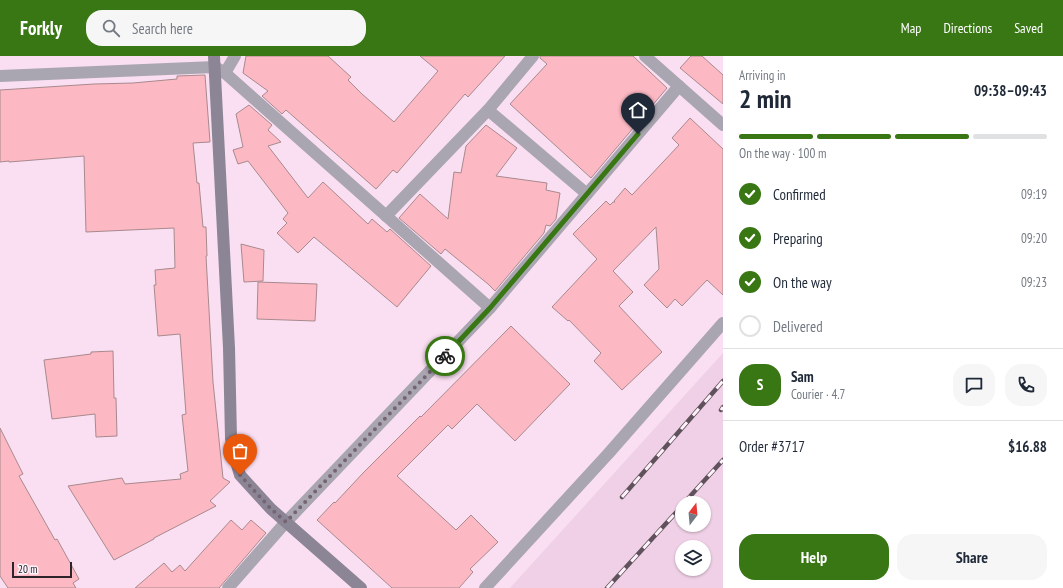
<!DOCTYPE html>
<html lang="en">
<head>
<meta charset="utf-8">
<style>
	body { margin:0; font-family:"PT Sans Narrow",sans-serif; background:#f6f6f7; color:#1f2937; height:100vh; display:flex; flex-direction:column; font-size:15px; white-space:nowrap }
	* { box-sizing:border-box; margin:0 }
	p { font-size:13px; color:#747a83 }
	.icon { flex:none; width:22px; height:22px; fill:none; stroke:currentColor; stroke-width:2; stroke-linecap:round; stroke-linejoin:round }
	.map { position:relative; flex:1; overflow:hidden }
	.drawer { display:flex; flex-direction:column; background:#fff; width:340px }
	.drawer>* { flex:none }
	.needle { width:26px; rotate:16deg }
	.controls { position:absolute; left:675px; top:440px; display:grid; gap:8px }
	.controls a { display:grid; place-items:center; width:36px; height:36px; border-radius:50%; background:#fff; box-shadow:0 1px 3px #0004; font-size:20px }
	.scale { position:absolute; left:12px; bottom:10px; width:60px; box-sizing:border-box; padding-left:4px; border:2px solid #2d242b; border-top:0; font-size:11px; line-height:14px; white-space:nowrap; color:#2d242b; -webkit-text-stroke:3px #fdf2fa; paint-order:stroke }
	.pin { position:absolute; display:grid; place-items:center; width:34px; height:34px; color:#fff; margin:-41px -17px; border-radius:50% 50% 50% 0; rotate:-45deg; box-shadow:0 0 4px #0007 }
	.pin .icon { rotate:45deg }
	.courier { position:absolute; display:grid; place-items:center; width:40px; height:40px; margin:-20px; border:3px solid #387713; border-radius:50%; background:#fff; color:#222; box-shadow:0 1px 5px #0007 }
	.headline em { font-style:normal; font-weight:700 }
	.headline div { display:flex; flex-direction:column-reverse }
	.headline { display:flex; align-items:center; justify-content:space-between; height:68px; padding:0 16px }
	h1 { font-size:26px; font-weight:700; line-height:30px }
	.bar { display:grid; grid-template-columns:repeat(4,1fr); gap:6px 4px; align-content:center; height:48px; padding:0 16px }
	.bar i { height:5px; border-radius:3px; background:#e0e1e3 }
	.bar .selected { background:#387713 }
	.bar p { grid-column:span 4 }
	.line { display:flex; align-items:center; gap:10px; padding:0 16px; border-top:1px solid #e0e1e3 }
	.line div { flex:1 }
	.round { display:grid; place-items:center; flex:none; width:42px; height:42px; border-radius:16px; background:#f6f6f7 }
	ol { padding:0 16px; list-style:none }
	li { display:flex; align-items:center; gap:12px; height:44px }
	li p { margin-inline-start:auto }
	li .icon { padding:4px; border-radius:50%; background:#387713; color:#fff; stroke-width:4 }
	li:last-child { color:#747a83 }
	li i { width:22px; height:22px; border:2px solid #e0e1e3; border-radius:50% }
	.primary-button { display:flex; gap:8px; margin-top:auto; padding:8px 16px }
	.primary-button a { flex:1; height:46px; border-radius:16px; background:#387713; color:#fff; font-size:16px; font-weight:700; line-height:46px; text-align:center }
	.primary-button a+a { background:#f6f6f7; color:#1f2937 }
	header { display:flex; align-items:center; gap:24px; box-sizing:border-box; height:56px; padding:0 20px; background:#387713; color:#fff }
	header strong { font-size:19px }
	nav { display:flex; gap:22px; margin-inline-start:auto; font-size:14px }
	.search { width:280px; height:36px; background:#f6f6f7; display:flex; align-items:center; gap:10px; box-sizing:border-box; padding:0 14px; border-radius:16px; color:#747a83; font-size:15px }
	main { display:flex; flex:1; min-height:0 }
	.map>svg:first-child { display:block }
	.built { fill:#f0d0e6; fill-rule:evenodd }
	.building { fill:#fdb9c3; stroke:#a8898e }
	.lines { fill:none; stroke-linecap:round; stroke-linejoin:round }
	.street { stroke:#aaa6b1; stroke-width:12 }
	.secondary { stroke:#8c8596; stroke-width:12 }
	.rail-casing { stroke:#60525c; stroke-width:4.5 }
	.rail { stroke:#fdf2fa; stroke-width:3; stroke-dasharray:9; stroke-linecap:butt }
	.done { stroke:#756571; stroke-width:4; stroke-dasharray:0 7.2 }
	.route { stroke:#387713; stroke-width:5 }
</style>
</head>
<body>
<header>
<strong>Forkly</strong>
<div class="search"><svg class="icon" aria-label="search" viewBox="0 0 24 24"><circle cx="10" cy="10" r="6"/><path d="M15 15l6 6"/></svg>Search here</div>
<nav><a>Map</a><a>Directions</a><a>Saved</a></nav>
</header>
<main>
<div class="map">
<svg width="723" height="532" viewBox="0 0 723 532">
	<rect width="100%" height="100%" fill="#fadff2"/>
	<path class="built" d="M723,297V532H510ZM682,447H704V469H682ZM682,491H704V513H682Z"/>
	<g class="building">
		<polygon points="246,0 328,0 351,21 348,24 362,38 394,66 438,15 420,0 505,0 468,41 465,38 397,117 393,114 376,133 286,54 282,58 262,40 268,35 243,17"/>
		<polygon points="540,0 633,0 667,32 591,122 510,48 547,8 540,2"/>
		<polygon points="691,0 702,0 723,19 723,48 680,12"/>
		<polygon points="205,19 210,86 193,87 197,127 199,127 203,171 206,171 207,200 206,200 213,326 223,422 230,426 210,445 216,450 154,482 154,483 114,504 68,430 122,422 125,428 181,423 180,418 188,415 182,359 186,358 180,278 158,280 154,229 156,229 155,214 175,212 174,172 86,176 84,100 9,106 9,105 0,106 0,34 94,28 133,27 177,23 177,20"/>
		<polygon points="249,49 272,69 268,74 281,86 268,90 308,142 323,126 368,168 372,163 387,176 390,173 431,210 397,251 314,181 298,197 277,177 287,167 283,163 288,157 248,105 238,108 233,94 243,91 236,58"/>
		<polygon points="690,62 723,93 723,239 707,224 682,250 675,243 667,252 644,229 659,213 656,171 613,215 633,236 619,250 662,296 622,334 594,305 601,297 569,264 568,265 552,251 597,203 573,178 606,145 610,149 613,146 615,146 614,145 625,132 632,139 679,89 672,82"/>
		<polygon points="486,69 517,92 496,120 547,127 546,134 560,137 556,163 550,170 546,169 544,177 495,235 488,228 445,193 441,198 399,162 420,138 448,163 454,116 461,117 466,90"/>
		<polygon points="241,188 264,194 263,225 244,226"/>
		<polygon points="258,226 317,228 315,265 257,263"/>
		<polygon points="511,270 570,328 515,385 477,348 452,373 448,369 397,420 456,474 471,459 498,486 470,513 473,516 459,532 392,532 317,464 334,446 335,447 364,416 420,360 421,361"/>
		<polygon points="113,295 114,342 116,342 117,380 96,381 95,358 52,363 44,304 91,298 91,296"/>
		<polygon points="0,372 23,418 19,420 55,484 57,483 79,523 73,527 76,532 8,532 0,520"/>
		<polygon points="231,464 242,474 251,464 266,477 219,532 135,532 164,507 172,516 180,509 185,515"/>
	</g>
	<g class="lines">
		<g class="street">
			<polyline points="645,0 723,69"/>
			<polyline points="225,17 235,0"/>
			<polyline points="0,20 215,11 225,17 490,252"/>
			<polyline points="488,54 587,138"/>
			<polyline points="386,160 488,54 533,0"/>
			<polyline points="228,532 286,466 490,252 679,30"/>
			<polyline points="485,532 608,398 723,267"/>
		</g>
		<polyline class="secondary" points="214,0 229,292 231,382 235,402 240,419 271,453 361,532"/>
		<g class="rail-casing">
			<g id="rail">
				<polyline points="721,354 723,351"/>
				<polyline points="622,441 723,325"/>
				<polyline points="684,447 723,404"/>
				<polyline points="607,532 682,450"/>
			</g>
		</g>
		<use href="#rail" class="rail"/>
	</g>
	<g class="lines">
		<polyline class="done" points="240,419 271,453 286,466 445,300"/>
		<polyline class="route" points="445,300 490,252 638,78"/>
	</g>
</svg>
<div class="controls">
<a><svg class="needle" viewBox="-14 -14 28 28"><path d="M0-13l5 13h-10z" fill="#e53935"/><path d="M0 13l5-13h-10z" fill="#747a83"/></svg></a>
<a><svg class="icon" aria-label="layers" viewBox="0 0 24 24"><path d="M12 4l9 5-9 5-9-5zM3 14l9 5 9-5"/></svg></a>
</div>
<div class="scale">20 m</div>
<div class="pin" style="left:240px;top:419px;background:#ea580c"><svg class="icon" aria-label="bag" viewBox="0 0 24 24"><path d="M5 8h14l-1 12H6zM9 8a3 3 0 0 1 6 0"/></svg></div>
<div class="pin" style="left:638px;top:78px;background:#1f2937"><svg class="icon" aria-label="home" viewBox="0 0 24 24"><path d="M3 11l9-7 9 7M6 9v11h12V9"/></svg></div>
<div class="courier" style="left:445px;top:300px"><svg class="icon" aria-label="bike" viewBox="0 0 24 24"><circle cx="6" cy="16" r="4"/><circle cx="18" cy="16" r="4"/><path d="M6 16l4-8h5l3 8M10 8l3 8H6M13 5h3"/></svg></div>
</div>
<section class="drawer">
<div class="headline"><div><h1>2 min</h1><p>Arriving in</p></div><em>09:38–09:43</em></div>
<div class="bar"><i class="selected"></i><i class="selected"></i><i class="selected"></i><i></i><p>On the way · 100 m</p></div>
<ol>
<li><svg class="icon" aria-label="check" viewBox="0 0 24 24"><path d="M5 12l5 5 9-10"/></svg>Confirmed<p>09:19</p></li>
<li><svg class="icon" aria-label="check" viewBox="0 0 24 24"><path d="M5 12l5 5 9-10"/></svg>Preparing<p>09:20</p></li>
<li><svg class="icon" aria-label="check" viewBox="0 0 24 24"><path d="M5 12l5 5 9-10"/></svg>On the way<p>09:23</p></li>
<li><i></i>Delivered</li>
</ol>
<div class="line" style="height:72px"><b class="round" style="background:#387713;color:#fff">S</b><div><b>Sam</b><p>Courier · 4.7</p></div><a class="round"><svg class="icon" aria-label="chat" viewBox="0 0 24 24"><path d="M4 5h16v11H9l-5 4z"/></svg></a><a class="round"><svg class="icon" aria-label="phone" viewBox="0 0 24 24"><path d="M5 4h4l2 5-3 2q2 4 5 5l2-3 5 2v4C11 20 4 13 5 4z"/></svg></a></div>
<div class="line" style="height:52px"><div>Order #3717</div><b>$16.88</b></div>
<div class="primary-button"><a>Help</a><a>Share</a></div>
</section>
</main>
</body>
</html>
